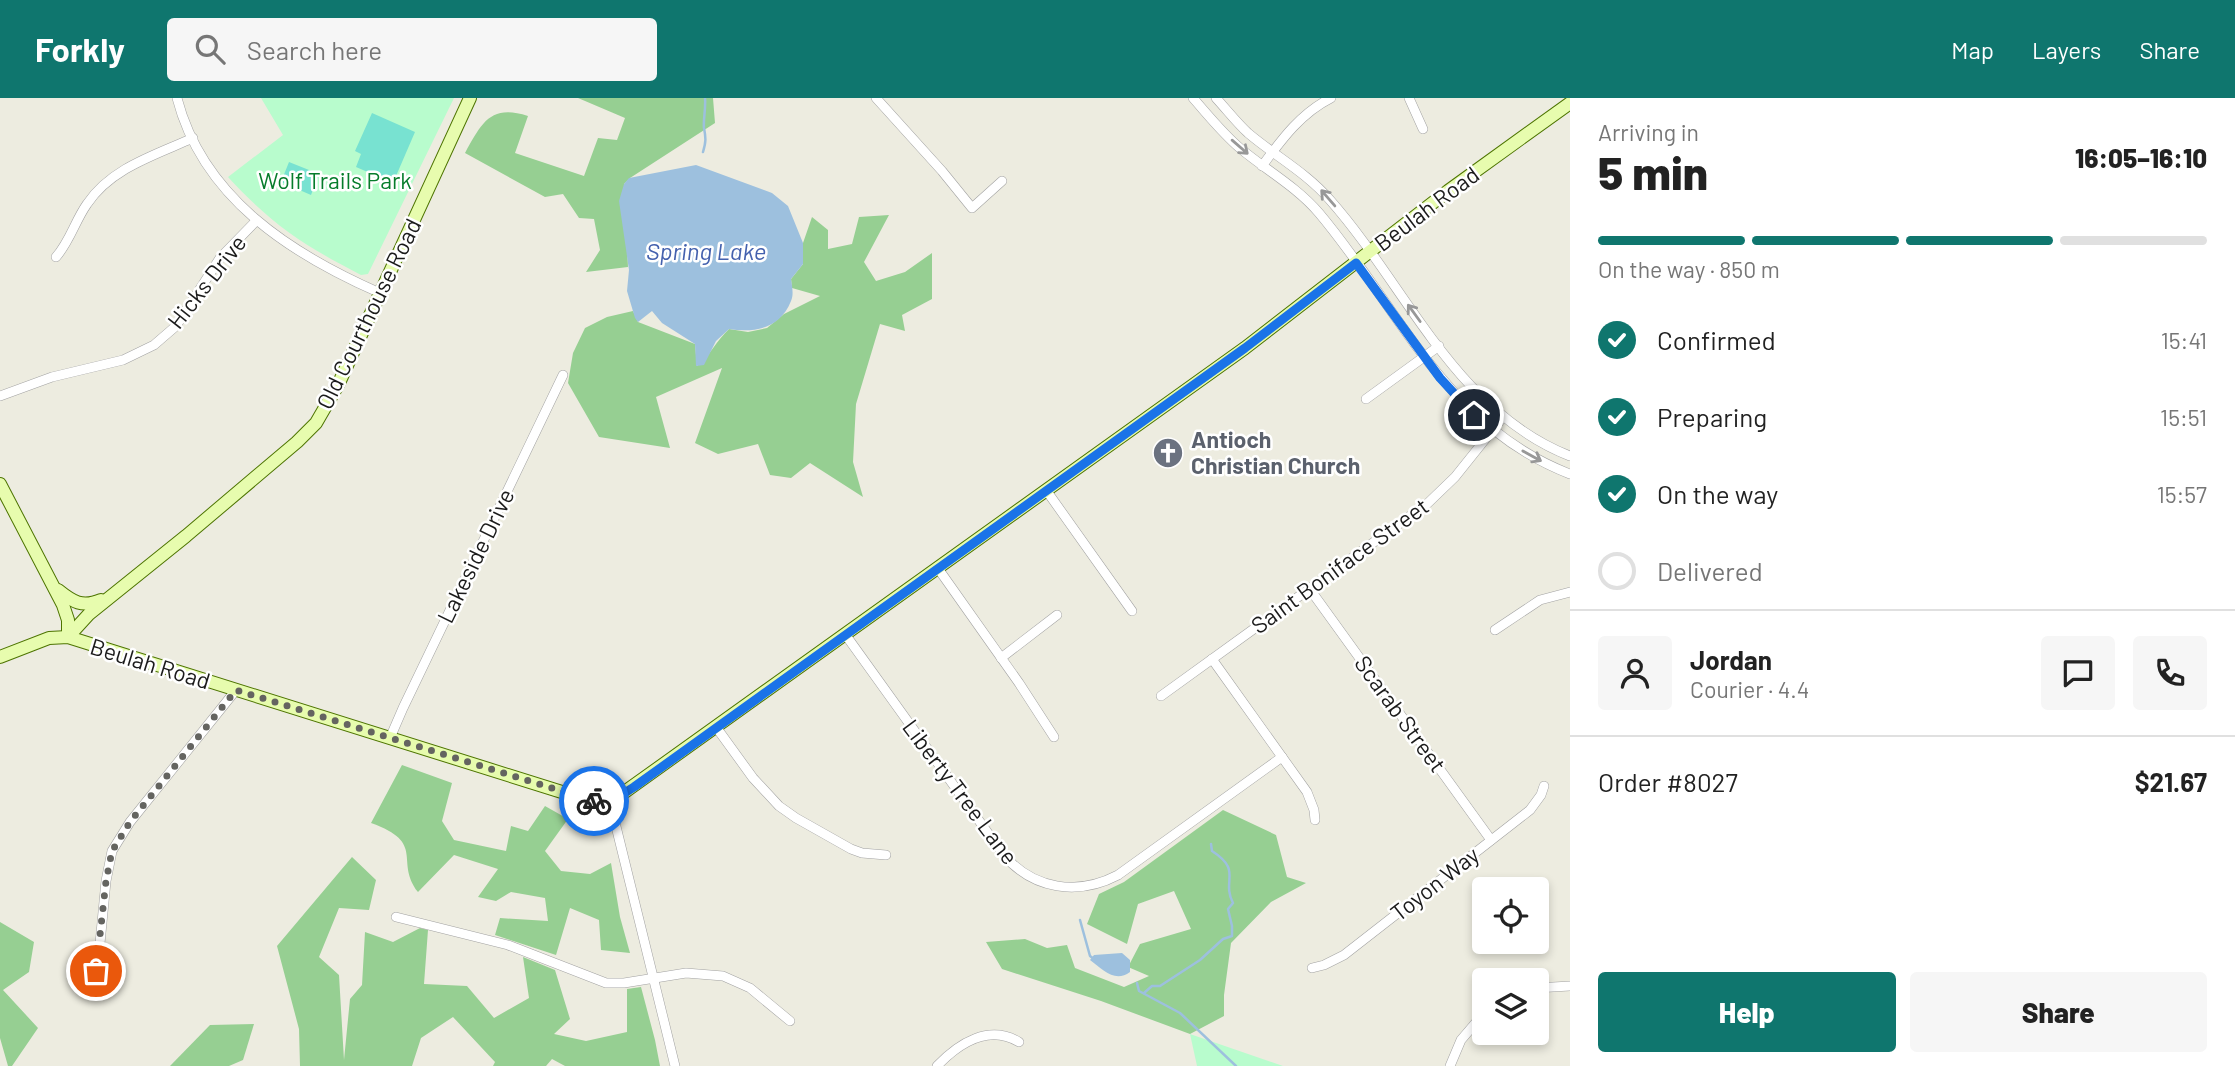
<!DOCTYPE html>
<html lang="en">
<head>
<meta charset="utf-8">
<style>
	body { margin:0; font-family:Barlow,sans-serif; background:#f6f6f6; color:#222; height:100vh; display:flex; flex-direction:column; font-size:26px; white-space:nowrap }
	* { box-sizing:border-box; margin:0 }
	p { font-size:23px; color:#767676 }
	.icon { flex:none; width:38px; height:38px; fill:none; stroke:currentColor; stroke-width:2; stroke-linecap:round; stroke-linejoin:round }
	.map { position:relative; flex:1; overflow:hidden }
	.side { display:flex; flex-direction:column; background:#fff; width:665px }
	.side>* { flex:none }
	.fabs { position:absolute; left:1472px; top:779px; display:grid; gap:14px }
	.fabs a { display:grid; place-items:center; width:77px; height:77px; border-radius:7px; background:#fff; box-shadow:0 4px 10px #0003; font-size:35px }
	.pin { position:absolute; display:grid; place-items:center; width:60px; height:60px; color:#fff; margin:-30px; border:4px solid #fff; border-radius:50%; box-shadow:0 2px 7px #0007 }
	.courier { position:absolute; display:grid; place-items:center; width:70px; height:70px; margin:-35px; border:5px solid #1a73e8; border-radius:50%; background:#fff; color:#222; box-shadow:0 2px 9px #0007 }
	.overview em { font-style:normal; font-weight:800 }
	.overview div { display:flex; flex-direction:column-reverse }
	.overview { display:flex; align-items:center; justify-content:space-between; height:119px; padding:0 28px }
	h1 { font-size:46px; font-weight:800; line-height:52px }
	.bar { display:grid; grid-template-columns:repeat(4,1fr); gap:10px 7px; align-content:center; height:84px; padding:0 28px }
	.bar i { height:9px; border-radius:5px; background:#e0e0e0 }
	.bar .on { background:#0f766e }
	.bar p { grid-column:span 4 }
	.line { display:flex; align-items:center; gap:18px; padding:0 28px; border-top:2px solid #e0e0e0 }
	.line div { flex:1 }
	.round { display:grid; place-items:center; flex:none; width:74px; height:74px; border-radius:7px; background:#f6f6f6 }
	ol { padding:0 28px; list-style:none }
	li { display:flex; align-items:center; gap:21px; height:77px }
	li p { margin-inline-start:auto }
	li .icon { padding:7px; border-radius:50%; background:#0f766e; color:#fff; stroke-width:4 }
	li:last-child { color:#767676 }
	li i { width:38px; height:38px; border:4px solid #e0e0e0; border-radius:50% }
	.action { display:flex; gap:14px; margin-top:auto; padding:14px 28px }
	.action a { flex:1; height:80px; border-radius:7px; background:#0f766e; color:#fff; font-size:28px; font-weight:800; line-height:80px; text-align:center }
	.action a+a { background:#f6f6f6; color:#222 }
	header { display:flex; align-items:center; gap:42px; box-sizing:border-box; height:98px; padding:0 35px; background:#0f766e; color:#fff }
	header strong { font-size:33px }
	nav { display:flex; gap:38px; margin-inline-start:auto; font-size:24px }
	.search { width:490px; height:63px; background:#f6f6f6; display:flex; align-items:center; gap:18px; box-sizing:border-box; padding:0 24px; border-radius:7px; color:#767676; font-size:26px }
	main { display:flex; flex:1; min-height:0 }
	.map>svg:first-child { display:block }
	.forest { fill:#96cf92 }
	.park { fill:#b8fccd }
	.pitch { fill:#78e2d1 }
	.water { fill:#9dc0de }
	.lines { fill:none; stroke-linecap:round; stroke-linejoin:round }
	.stream { stroke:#9dc0de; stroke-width:2.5 }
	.street-casing { stroke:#a2a2a2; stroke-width:10 }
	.secondary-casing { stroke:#4d7400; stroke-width:14 }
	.street { stroke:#fff; stroke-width:9 }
	.secondary { stroke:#e7fcae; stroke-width:12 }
	.oneway { stroke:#989898 }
	.done { stroke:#646460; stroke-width:7; stroke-dasharray:0 12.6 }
	.route { stroke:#1a73e8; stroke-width:9 }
	.labels { text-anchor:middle; stroke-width:5; stroke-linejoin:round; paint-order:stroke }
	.park-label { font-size:23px; fill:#067c2b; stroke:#fff }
	.street-label { font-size:23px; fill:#1b1b1b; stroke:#fff }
	.worship-label { font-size:23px; font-weight:bold; fill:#5b616d; stroke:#fff; text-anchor:start }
	.water-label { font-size:24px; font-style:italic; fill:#4461ae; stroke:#fff }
</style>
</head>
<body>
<header>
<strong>Forkly</strong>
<div class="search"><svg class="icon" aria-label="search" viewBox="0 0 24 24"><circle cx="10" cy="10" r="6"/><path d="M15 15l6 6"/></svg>Search here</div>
<nav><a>Map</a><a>Layers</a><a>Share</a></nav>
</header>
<main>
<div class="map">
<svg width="1570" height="968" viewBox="0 0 1570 968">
	<rect width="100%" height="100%" fill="#edece0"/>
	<g class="forest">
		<path d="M578,0H713L715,25L630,80L624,86L628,169L586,174L600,152L594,121L579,120L563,96L545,99L465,55C482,25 490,6 528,18L515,55L584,78L598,40L617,42L625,20Z"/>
		<path d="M889,117L864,164L876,183L905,174L932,155V201L902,217L905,233L880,226L856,306L853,364L863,399L810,365L791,380L770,377L758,346L718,356L695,345L722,270L656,299L670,350L599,339L568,285L573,255L585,230L607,219L633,213L638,224L695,246L697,268C710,258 716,243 729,231L748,234L767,230L784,216L820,198L792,190L791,181L803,166V145L812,119L828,132V151L852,146L859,119Z"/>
		<path d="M402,667L452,685L442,723L454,742L506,753L511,728L528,733L545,708L568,721L545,753L561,773L590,776L611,765L620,819L630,855L601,852L599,822L570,810L556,857L495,837L500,820L548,823L545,800L511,794L496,803L478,799L498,771L454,757L418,794C394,763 427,745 371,725Z"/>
		<polygon points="1223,712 1276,737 1287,779 1306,785 1271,804 1231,845 1224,897 1224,918 1190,936 1101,903 1002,871 986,844 1025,841 1047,850 1067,847 1075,870 1124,889 1149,878 1128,869 1140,846 1191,831 1174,793 1138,806 1127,846 1087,826 1099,796 1124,784"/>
		<polygon points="352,759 376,782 369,812 339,810 319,859 339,877 344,962 350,901 362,887 365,834 393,844 420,830 428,832 424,886 467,888 494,920 529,900 523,859 555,872 570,921 554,936 586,943 627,934 627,891 641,889 655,942 660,968 565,968 552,961 546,968 493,968 495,964 453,919 421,940 412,968 300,968 299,931 277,848"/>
		<polygon points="0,824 34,844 29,874 3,892 38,930 12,968 8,968 0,940"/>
		<polygon points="254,926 243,962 229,968 170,968 210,927"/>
	</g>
	<g class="park">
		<path d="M261,0H454L368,176L361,177C305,148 272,127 228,79L283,37Z"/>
		<polygon points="1190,936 1283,968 1197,968"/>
	</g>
	<g class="pitch">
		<polygon points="372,15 415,34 393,85 356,69 361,56 355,53"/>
		<polygon points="289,64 319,76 311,97 281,84"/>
	</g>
	<g class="water">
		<path d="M696,67L772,95L788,108L803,145V166L791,181C792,188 794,197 791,203C780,231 754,235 729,231L716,243L704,267L696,268L695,246L662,225L652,213L638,224L635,220L627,193L629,172L619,103L624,86L629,80Z"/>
		<path d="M1122,855L1130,862V874C1115,885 1103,872 1090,862L1094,857Z"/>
	</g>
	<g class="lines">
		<g class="stream">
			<path d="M703,54C706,44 706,40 704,30C703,23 706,10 705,0"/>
			<polyline points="1080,822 1090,858 1094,861"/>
			<polyline points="1137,885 1139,893 1180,915 1236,968"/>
			<path d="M1144,895L1152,888H1160L1200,862L1223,841L1232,838V828L1228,811L1233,805C1221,782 1243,773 1212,753L1211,746"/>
		</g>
		<g class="street-casing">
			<g id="street">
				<path d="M177,0C203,100 291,156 380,195"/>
				<polyline points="876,0 942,73 972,110 1002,83"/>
				<path d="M1193,0C1208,17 1223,36 1241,51C1266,72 1297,89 1319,115C1400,211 1445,328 1570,376"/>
				<path d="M1216,0C1227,12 1237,25 1248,35C1275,58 1307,75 1330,102C1407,189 1455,313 1570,358"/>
				<polyline points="1409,0 1423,31"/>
				<path d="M1262,68C1282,41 1301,15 1331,0"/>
				<path d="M56,159C70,143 75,123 87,106C111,70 155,57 193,40"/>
				<polyline points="0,298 52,279 123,262 154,247 176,228 220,160 256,123"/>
				<polyline points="1366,301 1439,248"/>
				<polyline points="1046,392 1132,513"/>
				<polyline points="937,469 1019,585 1054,639"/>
				<polyline points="1309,490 1491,742"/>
				<polyline points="1495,532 1540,502 1570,494"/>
				<path d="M845,536L1003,756C1033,792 1078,798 1118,777L1282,659"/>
				<polyline points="1001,560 1057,517"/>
				<polyline points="1212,561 1307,694 1314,712 1315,722"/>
				<polyline points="1161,598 1428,405 1455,379 1503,319"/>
				<polyline points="716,629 753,680 779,708 796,720 851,751 862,755 886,757"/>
				<polyline points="390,640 403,610 563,277"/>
				<polyline points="610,704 675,968"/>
				<polyline points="396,819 508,847 606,885 624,885 686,875 723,878 750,890 790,923"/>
				<polyline points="1312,870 1324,867 1344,857 1530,712 1541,697 1544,688"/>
				<polyline points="86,887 94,877 98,866 106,783 112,753 130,724 236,592"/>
				<polyline points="1536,890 1570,888"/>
				<path d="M937,968C959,945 989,926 1019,944"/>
				<polyline points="1450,968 1461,942 1484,915"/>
			</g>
		</g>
		<g class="secondary-casing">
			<g id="secondary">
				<polyline points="0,386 63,507 68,522 68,539"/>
				<path d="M58,492C73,504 82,510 101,502"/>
				<polyline points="68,539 89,516 186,438 297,344 316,325 338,287 470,0"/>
				<polyline points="0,559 49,540 68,539 581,700 599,704 612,703 1245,250 1448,93 1570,5"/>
			</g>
		</g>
		<use href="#street" class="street"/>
		<use href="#secondary" class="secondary"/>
	</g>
	<defs><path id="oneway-shaft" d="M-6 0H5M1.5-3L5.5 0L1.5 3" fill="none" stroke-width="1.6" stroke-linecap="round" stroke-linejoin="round" transform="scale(1.75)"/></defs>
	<g class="oneway">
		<use href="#oneway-shaft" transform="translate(1240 49) rotate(41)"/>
		<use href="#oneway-shaft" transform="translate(1328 100) rotate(-131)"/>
		<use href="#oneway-shaft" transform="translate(1414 215) rotate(-126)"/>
		<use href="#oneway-shaft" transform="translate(1532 358) rotate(29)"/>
	</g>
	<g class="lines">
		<polyline class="done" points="96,873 106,783 112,753 130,724 236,592 594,703"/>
		<polyline class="route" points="594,703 612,703 634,689 1245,250 1356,165 1440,280 1474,317"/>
	</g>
	<defs>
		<g id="church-disc" transform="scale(1.575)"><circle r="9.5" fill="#6b7280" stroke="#fff"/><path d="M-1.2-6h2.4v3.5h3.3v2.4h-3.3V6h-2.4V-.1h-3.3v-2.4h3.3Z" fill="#fff"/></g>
	</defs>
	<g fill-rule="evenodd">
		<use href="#church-disc" x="1168" y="355"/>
	</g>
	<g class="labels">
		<g class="park-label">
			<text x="335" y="91">Wolf Trails Park</text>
		</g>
		<g class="street-label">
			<text transform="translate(1427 111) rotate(-37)" y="8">Beulah Road</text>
			<text transform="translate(207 184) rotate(-52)" y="8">Hicks Drive</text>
			<text transform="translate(369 216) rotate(-64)" y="8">Old Courthouse Road</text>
			<text transform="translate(476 458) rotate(-64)" y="8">Lakeside Drive</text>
			<text transform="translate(1340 468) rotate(-36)" y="8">Saint Boniface Street</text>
			<text transform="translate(150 566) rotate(17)" y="8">Beulah Road</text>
			<text transform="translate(1400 616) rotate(54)" y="8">Scarab Street</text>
			<text transform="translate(960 694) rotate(53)" y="8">Liberty Tree Lane</text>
			<text transform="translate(1435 786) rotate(-38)" y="8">Toyon Way</text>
		</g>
		<g class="worship-label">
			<text x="1191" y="350">Antioch<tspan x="1191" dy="26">Christian Church</tspan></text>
		</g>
		<g class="water-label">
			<text x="706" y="162">Spring Lake</text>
		</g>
	</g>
</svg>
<div class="fabs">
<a><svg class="icon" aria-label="locate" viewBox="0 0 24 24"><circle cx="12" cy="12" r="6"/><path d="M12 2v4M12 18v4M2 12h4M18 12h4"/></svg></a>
<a><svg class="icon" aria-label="layers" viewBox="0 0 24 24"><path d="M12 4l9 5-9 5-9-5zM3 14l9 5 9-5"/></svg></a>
</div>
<div class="pin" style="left:96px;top:873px;background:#ea580c"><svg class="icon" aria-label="bag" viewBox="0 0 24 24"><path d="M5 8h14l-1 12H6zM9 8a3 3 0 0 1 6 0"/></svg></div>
<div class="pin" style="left:1474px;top:317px;background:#1f2937"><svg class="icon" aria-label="home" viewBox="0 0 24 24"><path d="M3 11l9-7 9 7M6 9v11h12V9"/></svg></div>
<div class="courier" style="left:594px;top:703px"><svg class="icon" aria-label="bike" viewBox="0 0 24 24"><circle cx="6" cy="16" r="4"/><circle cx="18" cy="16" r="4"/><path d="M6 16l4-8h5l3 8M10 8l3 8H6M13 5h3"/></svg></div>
</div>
<section class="side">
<div class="overview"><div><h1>5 min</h1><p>Arriving in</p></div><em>16:05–16:10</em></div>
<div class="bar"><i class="on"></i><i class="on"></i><i class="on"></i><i></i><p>On the way · 850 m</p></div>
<ol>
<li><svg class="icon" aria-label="check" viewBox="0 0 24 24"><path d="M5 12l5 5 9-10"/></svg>Confirmed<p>15:41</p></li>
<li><svg class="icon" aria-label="check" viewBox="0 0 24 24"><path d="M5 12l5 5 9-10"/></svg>Preparing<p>15:51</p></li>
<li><svg class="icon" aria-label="check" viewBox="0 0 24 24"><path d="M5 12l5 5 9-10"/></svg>On the way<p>15:57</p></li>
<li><i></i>Delivered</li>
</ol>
<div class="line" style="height:126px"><a class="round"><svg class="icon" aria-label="person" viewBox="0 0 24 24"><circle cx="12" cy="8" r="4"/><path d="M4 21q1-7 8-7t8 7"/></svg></a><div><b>Jordan</b><p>Courier · 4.4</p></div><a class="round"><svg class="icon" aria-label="chat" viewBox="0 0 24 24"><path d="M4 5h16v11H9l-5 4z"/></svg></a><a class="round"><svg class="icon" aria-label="phone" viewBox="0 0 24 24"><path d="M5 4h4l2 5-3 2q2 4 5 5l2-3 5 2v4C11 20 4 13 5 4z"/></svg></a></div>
<div class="line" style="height:91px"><div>Order #8027</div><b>$21.67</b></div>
<div class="action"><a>Help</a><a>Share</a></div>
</section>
</main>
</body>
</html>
